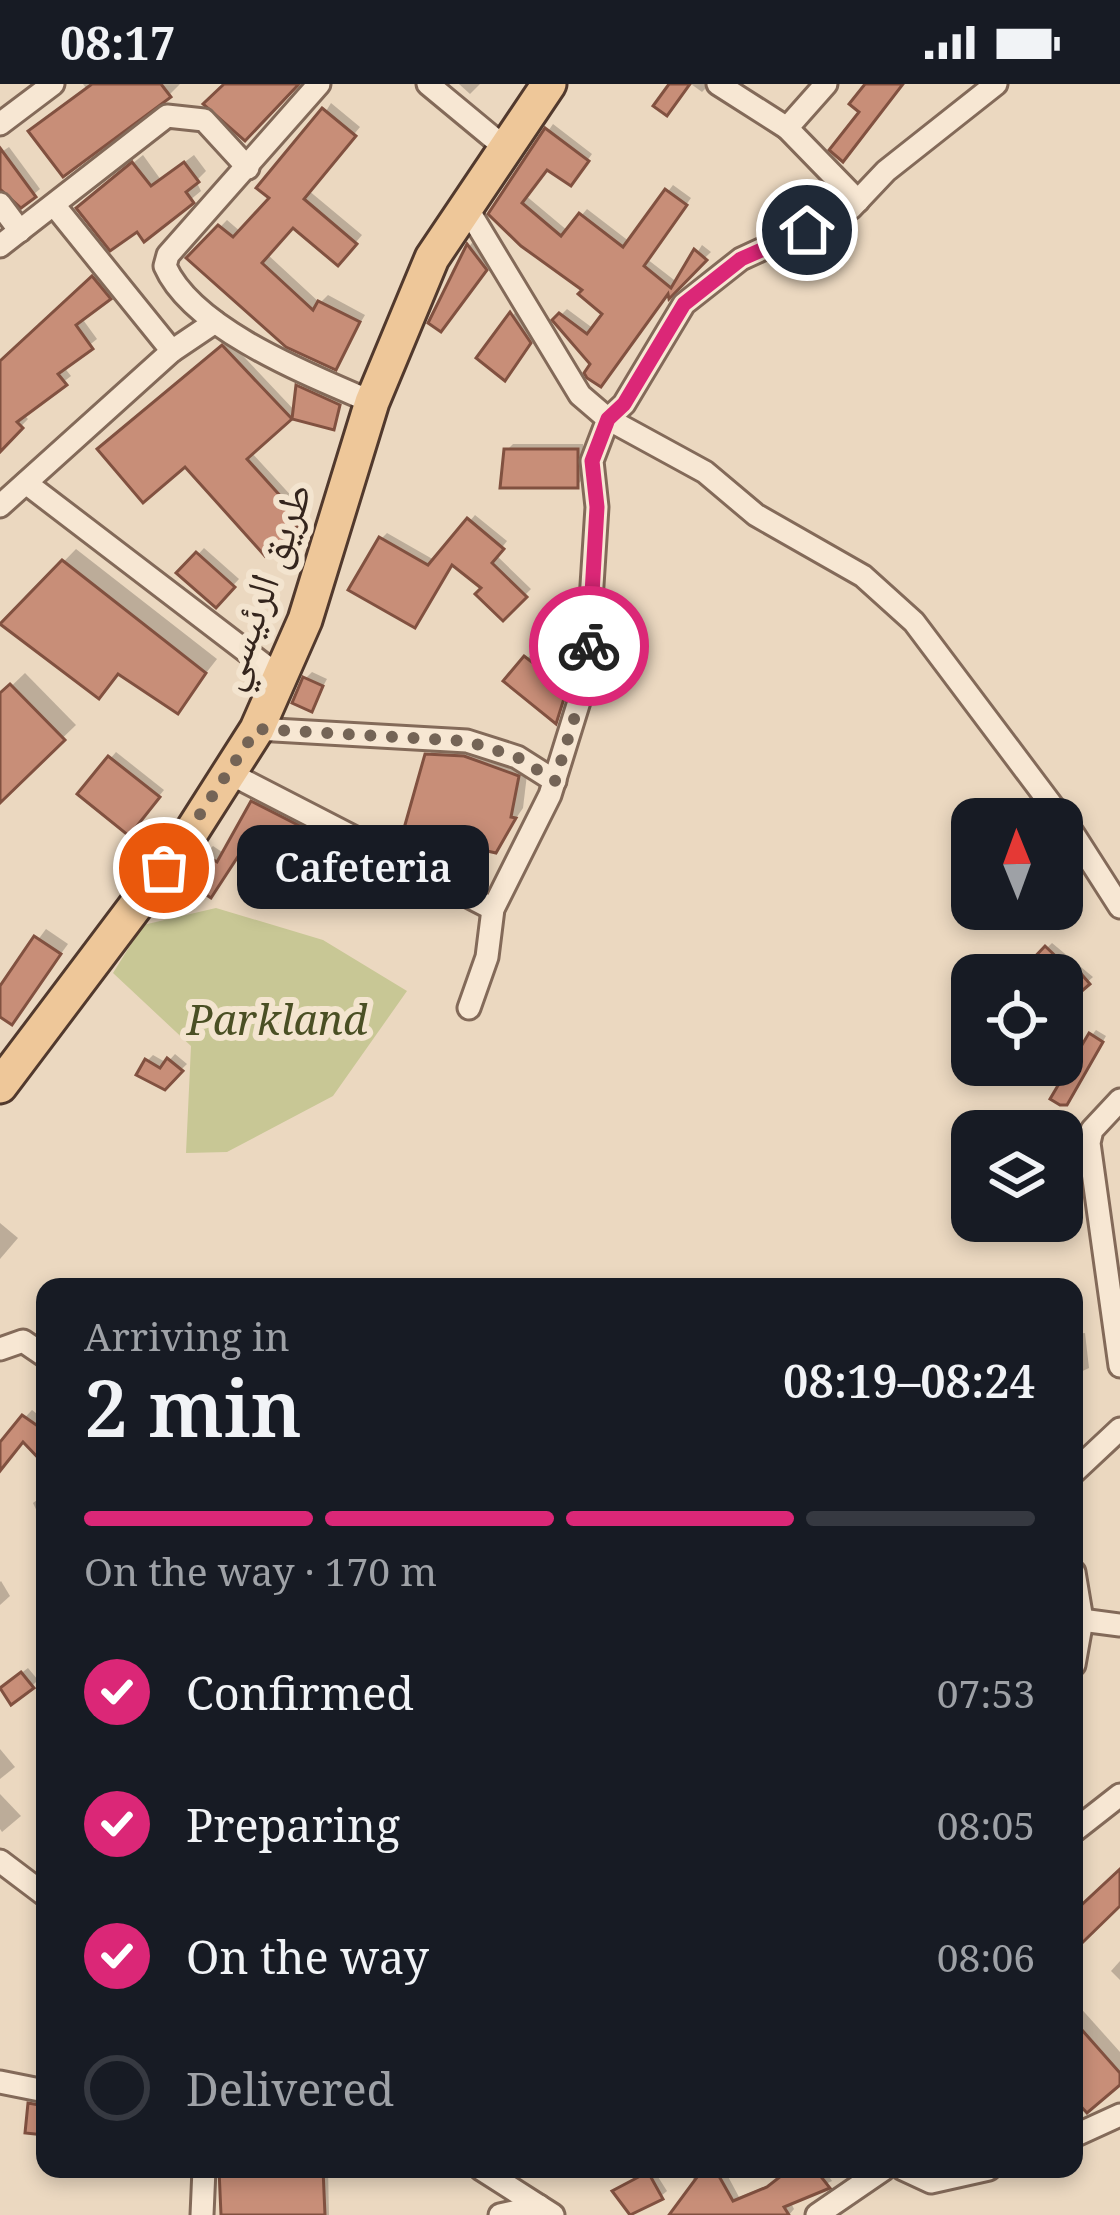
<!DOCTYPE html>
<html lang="en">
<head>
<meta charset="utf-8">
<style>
	body { margin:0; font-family:"Noto Serif","Noto Naskh Arabic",serif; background:#20242c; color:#f1f3f6; height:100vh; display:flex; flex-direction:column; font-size:45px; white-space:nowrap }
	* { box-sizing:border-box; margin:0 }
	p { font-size:39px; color:#9ea1a6 }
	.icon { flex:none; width:66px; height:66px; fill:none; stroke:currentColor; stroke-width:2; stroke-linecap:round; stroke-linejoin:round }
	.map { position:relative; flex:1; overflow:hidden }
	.drawer { position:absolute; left:36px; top:1194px; width:1047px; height:900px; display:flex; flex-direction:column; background:#171b24; border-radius:24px; box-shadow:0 6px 18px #0003 }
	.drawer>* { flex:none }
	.needle { width:78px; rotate:359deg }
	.buttons { position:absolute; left:951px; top:714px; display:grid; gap:24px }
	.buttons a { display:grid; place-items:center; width:132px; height:132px; border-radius:24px; background:#171b24; box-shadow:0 6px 18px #0003; font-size:60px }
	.pin { position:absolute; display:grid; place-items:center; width:102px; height:102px; color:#fff; margin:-51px; border:6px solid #fff; border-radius:50%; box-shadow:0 3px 12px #0007 }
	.courier { position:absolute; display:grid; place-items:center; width:120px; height:120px; margin:-60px; border:9px solid #db2777; border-radius:50%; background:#fff; color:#222; box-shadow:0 3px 15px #0007 }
	.bubble { position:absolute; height:84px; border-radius:24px; background:#171b24; box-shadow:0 6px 18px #0003; font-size:39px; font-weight:600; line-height:84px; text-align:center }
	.headline em { font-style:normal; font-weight:600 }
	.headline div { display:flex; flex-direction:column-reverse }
	.headline { display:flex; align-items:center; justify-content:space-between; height:204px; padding:0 48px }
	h1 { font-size:78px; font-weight:600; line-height:90px }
	.bar { display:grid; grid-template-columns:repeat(4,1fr); gap:18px 12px; align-content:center; height:144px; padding:0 48px }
	.bar i { height:15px; border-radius:9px; background:#363941 }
	.bar .active { background:#db2777 }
	.bar p { grid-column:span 4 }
	ol { padding:0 48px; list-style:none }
	li { display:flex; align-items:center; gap:36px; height:132px }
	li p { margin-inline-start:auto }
	li .icon { padding:12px; border-radius:50%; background:#db2777; color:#fff; stroke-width:4 }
	li:last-child { color:#9ea1a6 }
	li i { width:66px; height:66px; border:6px solid #363941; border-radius:50% }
	.status { display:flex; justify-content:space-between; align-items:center; height:84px; padding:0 60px; background:#171b24; direction:ltr }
	.status svg { height:33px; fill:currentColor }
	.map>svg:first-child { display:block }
	.green { fill:#c8c795 }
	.shadow { fill:#0003 }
	.building { fill:#c88e78; stroke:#815140; stroke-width:3 }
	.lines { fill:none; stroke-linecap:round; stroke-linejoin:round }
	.minor-casing { stroke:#836a59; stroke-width:27 }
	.primary-casing { stroke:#51392d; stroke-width:39 }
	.minor { stroke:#f7e7d3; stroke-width:21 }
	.primary { stroke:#eec799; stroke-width:33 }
	.done { stroke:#746456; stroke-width:12; stroke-dasharray:0 21.6 }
	.route { stroke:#db2777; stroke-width:15 }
	.labels { text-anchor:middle; stroke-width:12; stroke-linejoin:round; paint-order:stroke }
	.street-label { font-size:42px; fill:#34251d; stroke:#f3e4cf }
	.park-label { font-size:42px; font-style:italic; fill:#4a4f24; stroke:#f3e4cf }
</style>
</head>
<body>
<div class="status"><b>08:17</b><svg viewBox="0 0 49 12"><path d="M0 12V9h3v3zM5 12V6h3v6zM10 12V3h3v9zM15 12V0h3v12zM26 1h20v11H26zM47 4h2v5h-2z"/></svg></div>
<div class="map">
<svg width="1120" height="2131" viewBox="0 0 1120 2131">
	<rect width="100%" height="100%" fill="#ebd8c0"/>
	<polygon class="green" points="216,824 323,856 407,907 333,1012 227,1068 186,1069 191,962 113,889 143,841"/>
	<g class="shadow">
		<polygon points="83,0 180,0 169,11 44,35 86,4"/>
		<polygon points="459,0 480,0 470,10"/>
		<polygon points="691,0 710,0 702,8"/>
		<polygon points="331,19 360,43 308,106 362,151 345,171 293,141 267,170 320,219 328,211 365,231 335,282 191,173 227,136 241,148 273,114"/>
		<polygon points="553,40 592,70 576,92 548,82 525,111 568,147 587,125 630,158 673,101 691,114 647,175 678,199 702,161 711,168 594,280 556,236 567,225 594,245 607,229 587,206 492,130"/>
		<polygon points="9,63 40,105 22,120 0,103 0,69"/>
		<polygon points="143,71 161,96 194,71 206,87 196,97 201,107 145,153 89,115"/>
		<polygon points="474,156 491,178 446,238 431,238 453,185"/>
		<polygon points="100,187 116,206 81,233 97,255 63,282 71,292 23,330 28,335 0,364 0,277"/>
		<polygon points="518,225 535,251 511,288 480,273"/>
		<polygon points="229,257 296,328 304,296 344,314 333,343 291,332 251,368 307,429 265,468 185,379 107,359"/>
		<polygon points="513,360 583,360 583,395 577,401 507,366"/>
		<polygon points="475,431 507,457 496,471 531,505 503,533 485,504 453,478 420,535 381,455 387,449 436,477"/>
		<polygon points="204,464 239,495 216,520 181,489"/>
		<polygon points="76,465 217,575 177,626 120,587 4,539"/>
		<polygon points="535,566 574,596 556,636 507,597"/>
		<polygon points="312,588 327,595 311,624 306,594"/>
		<polygon points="25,589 76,641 0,714 0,613"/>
		<polygon points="439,661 528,682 523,724 495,765 428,671"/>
		<polygon points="116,668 164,706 134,742 81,709"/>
		<polygon points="262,710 345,753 329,792 321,801 296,782 285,792 241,768 211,810 204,771 213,762 225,770"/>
		<polygon points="46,845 68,860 12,937 0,931 0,907"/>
		<polygon points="1052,859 1093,893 1064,919 1062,891 1045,891 1032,879"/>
		<polygon points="1096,946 1106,952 1071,1013 1092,951"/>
		<polygon points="175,970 187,980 164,1002 147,977 153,971 167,979"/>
		<polygon points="0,1139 18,1154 0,1175"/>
		<polygon points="1085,1249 1089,1284 1074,1291 1074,1250"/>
		<polygon points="32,1326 45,1336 45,1377 24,1355 0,1383 0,1360"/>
		<polygon points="45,1410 45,1435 41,1436 33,1419"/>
		<polygon points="1,1497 10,1512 0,1521 0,1498"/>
		<polygon points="28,1584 38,1596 32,1602 7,1600"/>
		<polygon points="0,1665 15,1683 0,1695"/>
		<polygon points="0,1710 21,1732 2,1748 0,1745"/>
		<polygon points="1120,1877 1120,1896 1111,1887"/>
		<polygon points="1077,1920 1120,1968 1120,1997 1074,2010"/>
		<polygon points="223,2085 328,2085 329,2131 225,2131"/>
		<polygon points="653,2085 667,2107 661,2112 616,2108"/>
		<polygon points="688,2085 724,2085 739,2113 776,2098 785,2092 779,2085 824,2085 832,2097 790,2117 794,2125 789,2131 673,2131 696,2100"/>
	</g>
	<g class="building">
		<polygon points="92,0 161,0 171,13 63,93 28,47"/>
		<polygon points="224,0 299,0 245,57 203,20"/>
		<polygon points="669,0 690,0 667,32 653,22"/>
		<polygon points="865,0 903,0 843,78 829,66 859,28 849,20"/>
		<polygon points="322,24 356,52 304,115 357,160 338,182 293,144 262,179 313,226 318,217 360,238 336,286 286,263 186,174 218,141 233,153 269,114 256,104"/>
		<polygon points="545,44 589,77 571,102 547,86 522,119 561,152 579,129 623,163 665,105 687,121 644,182 671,204 694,165 707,176 669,215 668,210 601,303 587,294 584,289 590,280 552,236 559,229 587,250 602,230 578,210 582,206 521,162 488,130"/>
		<polygon points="0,64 36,113 21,124 0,105"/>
		<polygon points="132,78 151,102 184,78 199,98 186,108 194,119 144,158 137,148 110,167 76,124"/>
		<polygon points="467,160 487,186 441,248 428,239"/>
		<polygon points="92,192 111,215 76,241 93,265 58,290 67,301 17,338 23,344 0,368 0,277"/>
		<polygon points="510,228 531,259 505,297 476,274"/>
		<polygon points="222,261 292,335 247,375 303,437 265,472 185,383 143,419 97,365"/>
		<polygon points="296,301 340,321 334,346 292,335"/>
		<polygon points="504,365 578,365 578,404 500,404"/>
		<polygon points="467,434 504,465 492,479 527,513 503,537 475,510 481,504 452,481 415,544 348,506 379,453 428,481"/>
		<polygon points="196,468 235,503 216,524 176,489"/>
		<polygon points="62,476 206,589 178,630 118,590 99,615 0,540"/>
		<polygon points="524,572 567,605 556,640 503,597"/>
		<polygon points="303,593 323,602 312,628 292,619"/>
		<polygon points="10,600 65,656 0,719 0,609"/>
		<polygon points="425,670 464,672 519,692 511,733 516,734 496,769 403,748"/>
		<polygon points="108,672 160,713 129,752 77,710"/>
		<polygon points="251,717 339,762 322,805 293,783 286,796 239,771 211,814 182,795 202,769 217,778"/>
		<polygon points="34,852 61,870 12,941 0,933 0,902"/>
		<polygon points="1045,862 1066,882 1071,878 1090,900 1062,924 1062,891 1040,891 1028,880"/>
		<polygon points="1089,949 1103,958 1067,1021 1060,1021 1050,1015"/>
		<polygon points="167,974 183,987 165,1006 136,991 145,975 160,984"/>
		<polygon points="22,1331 45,1347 45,1381 23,1358 0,1387 0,1358"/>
		<polygon points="21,1588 34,1604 11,1621 0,1604"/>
		<polygon points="1120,1785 1120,1822 1082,1859 1074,1851 1074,1828"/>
		<polygon points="1074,1937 1120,1989 1120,2001 1087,2029 1074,2015"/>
		<polygon points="28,2019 45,2022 45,2051 25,2049"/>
		<polygon points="219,2085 323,2085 325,2131 221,2131"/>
		<polygon points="703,2085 715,2085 733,2117 767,2103 781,2092 775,2085 815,2085 830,2104 784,2123 789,2131 669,2131"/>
		<polygon points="648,2088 663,2115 630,2131 612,2107"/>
	</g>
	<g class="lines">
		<g class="minor-casing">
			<g id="minor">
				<path d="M319,0L168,171L165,182C193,246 312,292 372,318"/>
				<polyline points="428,0 504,63"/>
				<polyline points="718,0 787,44 826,0"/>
				<polyline points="996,0 886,87 851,124 741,175 684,220 624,320 608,335 705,388 756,431 863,492 914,538 1072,748 1120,823"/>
				<polyline points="0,40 53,0"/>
				<polyline points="787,44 858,117"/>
				<polyline points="464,119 580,311 608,335 592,377 597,423 586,595 550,711 493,825 487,873 469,924"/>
				<polyline points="0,120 20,147"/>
				<polyline points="54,121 172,267"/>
				<polyline points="0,162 167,32 204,36 248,84"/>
				<polyline points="26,399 280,593"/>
				<polyline points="0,422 172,267 215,238"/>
				<polyline points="257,645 467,657 517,673 555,697"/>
				<polyline points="229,689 493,825"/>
				<polyline points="1120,1016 1092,1046 1089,1059 1120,1282"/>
				<polyline points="0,1265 23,1257 45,1272"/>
				<polyline points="1074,1388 1120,1345"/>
				<polyline points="1074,1488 1082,1536 1074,1581"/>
				<polyline points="1074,1535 1120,1541"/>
				<polyline points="1074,1747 1120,1711"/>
				<polyline points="0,1777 45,1811"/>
				<polyline points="0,1998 45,2007"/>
				<polyline points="1074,2052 1120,2031"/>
				<polyline points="481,2085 553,2131"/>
				<polyline points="903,2085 931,2098 989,2085"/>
				<polyline points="202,2131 204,2085"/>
				<polyline points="500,2131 539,2122"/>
				<polyline points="817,2131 884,2085"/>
			</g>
		</g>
		<g class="primary-casing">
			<polyline id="primary" points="0,1002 192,747 257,645 305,536 372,318 432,174 549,0"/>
		</g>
		<use href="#minor" class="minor"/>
		<use href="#primary" class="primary"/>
	</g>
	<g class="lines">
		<polyline class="done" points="164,784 257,645 467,657 517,673 555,697 586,596 589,562"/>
		<polyline class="route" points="589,562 597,423 592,377 608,335 624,320 684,220 741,175 807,146"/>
	</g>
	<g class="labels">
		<g class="street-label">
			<text transform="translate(262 502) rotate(-70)" y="15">طريق الرئيسي</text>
		</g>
		<g class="park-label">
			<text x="277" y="951">Parkland</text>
		</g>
	</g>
</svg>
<div class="buttons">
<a><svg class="needle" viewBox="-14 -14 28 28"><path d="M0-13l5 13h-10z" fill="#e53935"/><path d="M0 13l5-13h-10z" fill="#9ea1a6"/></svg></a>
<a><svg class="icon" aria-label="locate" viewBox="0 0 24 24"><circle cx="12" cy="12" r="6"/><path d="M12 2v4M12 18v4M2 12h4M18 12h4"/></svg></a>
<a><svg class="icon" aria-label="layers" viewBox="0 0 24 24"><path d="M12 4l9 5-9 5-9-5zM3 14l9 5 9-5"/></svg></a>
</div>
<div class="pin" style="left:164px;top:784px;background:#ea580c"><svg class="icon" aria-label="bag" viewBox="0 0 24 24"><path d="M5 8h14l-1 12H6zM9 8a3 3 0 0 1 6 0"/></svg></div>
<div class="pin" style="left:807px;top:146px;background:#1f2937"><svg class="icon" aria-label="home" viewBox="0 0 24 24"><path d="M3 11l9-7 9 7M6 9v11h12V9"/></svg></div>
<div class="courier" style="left:589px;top:562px"><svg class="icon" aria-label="bike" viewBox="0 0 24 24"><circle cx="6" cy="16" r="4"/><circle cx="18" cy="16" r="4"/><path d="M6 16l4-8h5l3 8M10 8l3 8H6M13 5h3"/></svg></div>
<div class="bubble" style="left:237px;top:741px;width:252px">Cafeteria</div>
<section class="drawer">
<div class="headline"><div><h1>2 min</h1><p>Arriving in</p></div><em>08:19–08:24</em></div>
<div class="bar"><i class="active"></i><i class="active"></i><i class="active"></i><i></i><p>On the way · 170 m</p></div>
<ol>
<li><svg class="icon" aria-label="check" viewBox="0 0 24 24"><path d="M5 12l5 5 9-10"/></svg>Confirmed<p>07:53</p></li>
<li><svg class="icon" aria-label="check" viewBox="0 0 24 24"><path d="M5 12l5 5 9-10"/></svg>Preparing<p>08:05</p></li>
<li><svg class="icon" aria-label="check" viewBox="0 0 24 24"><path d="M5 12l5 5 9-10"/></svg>On the way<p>08:06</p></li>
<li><i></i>Delivered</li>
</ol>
</section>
</div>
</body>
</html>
